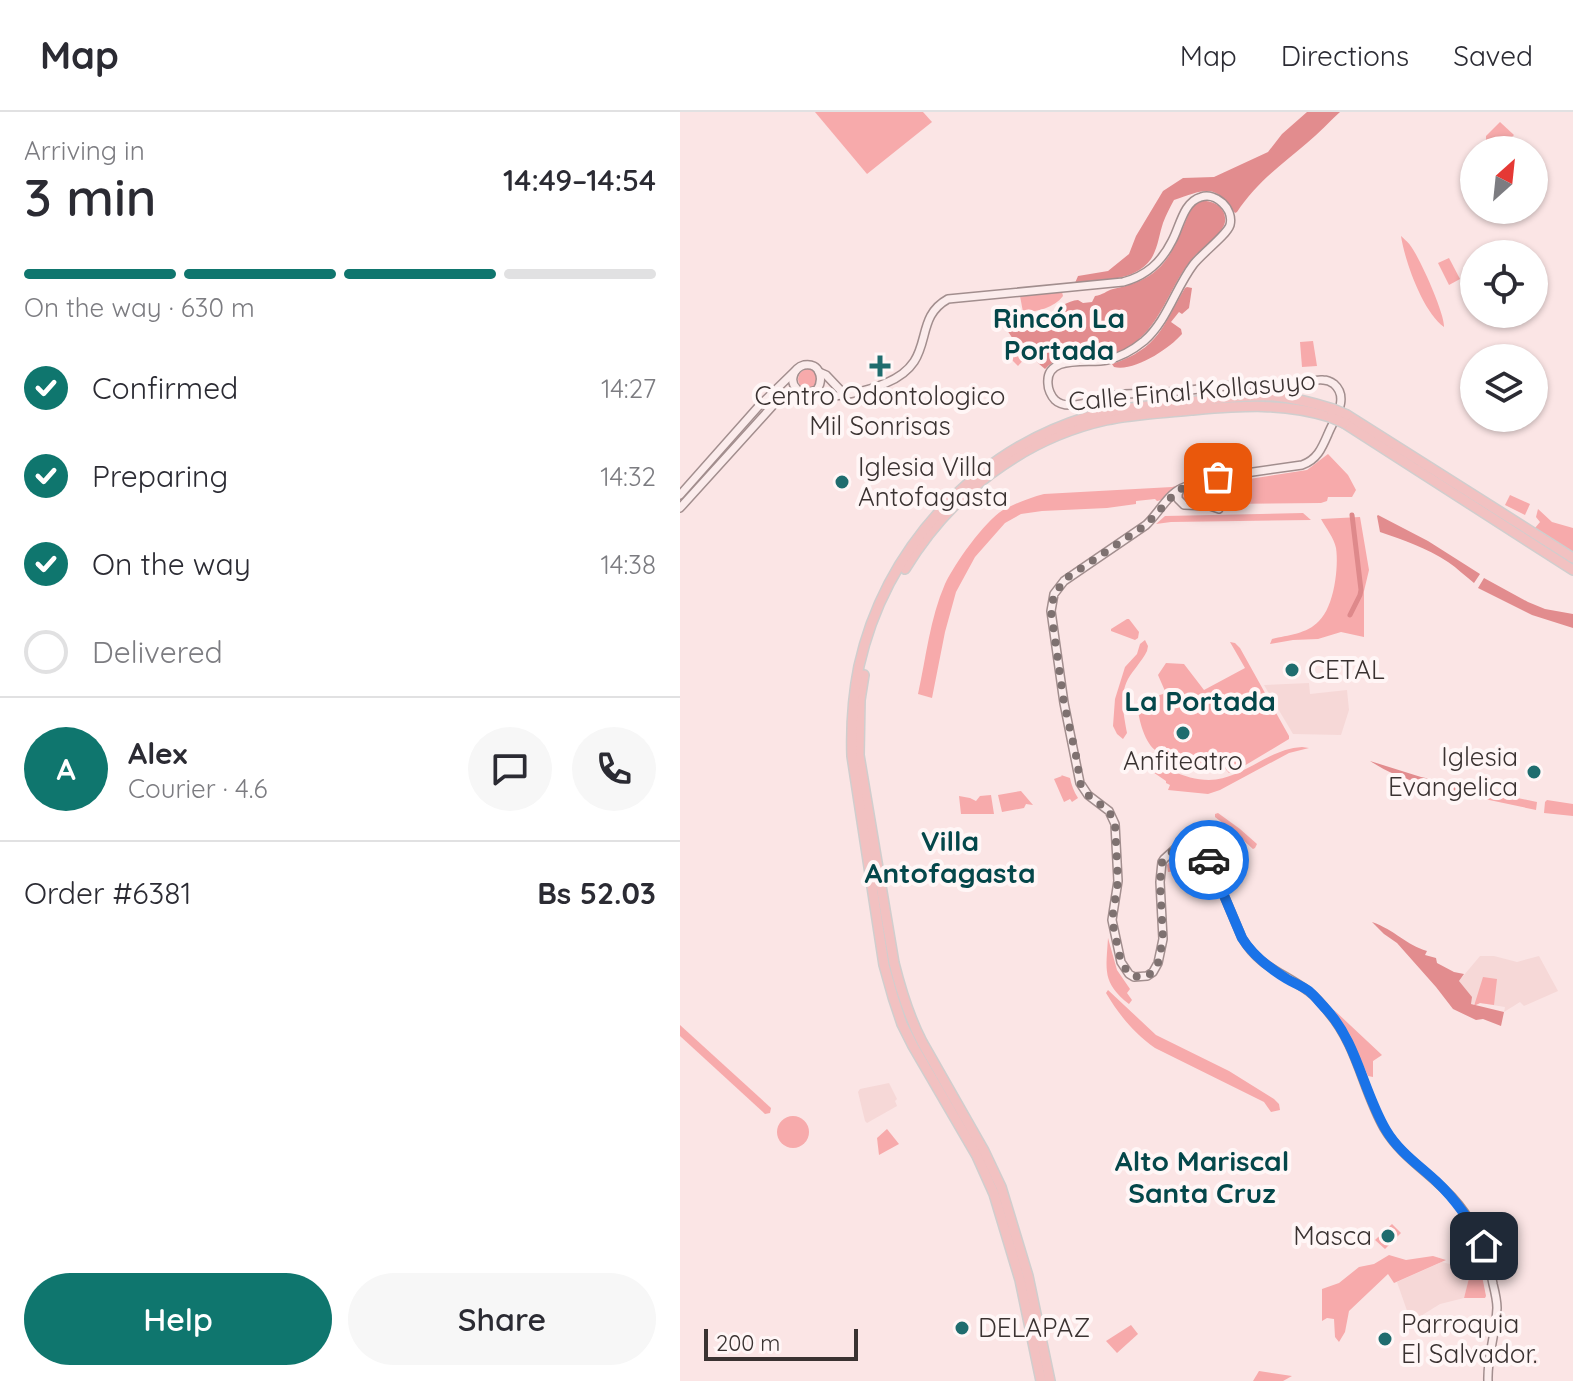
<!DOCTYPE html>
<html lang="en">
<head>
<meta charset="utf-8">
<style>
	body { margin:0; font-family:Quicksand,sans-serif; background:#f7f7f7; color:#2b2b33; height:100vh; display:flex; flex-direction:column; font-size:30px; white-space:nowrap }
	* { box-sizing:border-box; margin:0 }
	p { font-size:26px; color:#7c7c81 }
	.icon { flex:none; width:44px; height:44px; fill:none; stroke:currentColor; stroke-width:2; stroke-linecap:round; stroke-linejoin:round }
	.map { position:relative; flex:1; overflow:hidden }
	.drawer { display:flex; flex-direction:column; background:#fff; width:680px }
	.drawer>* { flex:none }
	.needle { width:52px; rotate:27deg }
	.buttons { position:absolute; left:780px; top:24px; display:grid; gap:16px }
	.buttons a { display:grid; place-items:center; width:88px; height:88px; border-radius:50%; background:#fff; box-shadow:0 2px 6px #0004; font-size:40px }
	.scale { position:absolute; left:24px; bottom:20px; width:154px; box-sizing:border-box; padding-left:8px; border:4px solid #3a3231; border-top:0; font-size:22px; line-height:28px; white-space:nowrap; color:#3a3231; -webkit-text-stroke:6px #fff6f6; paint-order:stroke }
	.pin { position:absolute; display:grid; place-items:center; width:68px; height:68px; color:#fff; margin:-34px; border-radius:16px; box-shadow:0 4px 12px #0006 }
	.courier { position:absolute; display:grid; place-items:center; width:80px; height:80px; margin:-40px; border:6px solid #1a73e8; border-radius:50%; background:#fff; color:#222; box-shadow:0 2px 10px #0007 }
	.headline em { font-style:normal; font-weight:600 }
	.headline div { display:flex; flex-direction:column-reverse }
	.headline { display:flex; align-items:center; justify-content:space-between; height:136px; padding:0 24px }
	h1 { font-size:52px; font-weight:600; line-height:60px }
	.bar { display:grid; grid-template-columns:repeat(4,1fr); gap:12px 8px; align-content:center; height:96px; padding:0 24px }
	.bar i { height:10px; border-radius:6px; background:#e1e1e2 }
	.bar .selected { background:#0f766e }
	.bar p { grid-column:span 4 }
	.line { display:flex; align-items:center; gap:20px; padding:0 24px; border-top:2px solid #e1e1e2 }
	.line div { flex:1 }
	.round { display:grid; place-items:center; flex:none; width:84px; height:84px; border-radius:42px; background:#f7f7f7 }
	ol { padding:0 24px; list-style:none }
	li { display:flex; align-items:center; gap:24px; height:88px }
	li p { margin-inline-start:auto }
	li .icon { padding:8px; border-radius:50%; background:#0f766e; color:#fff; stroke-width:4 }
	li:last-child { color:#7c7c81 }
	li i { width:44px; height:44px; border:4px solid #e1e1e2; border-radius:50% }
	.cta { display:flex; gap:16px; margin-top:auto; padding:16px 24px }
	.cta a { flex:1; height:92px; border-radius:48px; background:#0f766e; color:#fff; font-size:32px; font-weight:600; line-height:92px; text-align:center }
	.cta a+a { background:#f7f7f7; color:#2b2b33 }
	header { display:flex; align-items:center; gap:48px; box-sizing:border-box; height:112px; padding:0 40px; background:#fff; border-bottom:2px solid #e1e1e2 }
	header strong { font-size:38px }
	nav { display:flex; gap:44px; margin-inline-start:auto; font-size:28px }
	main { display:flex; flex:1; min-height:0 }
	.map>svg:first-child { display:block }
	.built { fill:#f6d8d7 }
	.green { fill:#f7aaab }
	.forest { fill:#e28c8e }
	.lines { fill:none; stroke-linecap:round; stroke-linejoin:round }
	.canal { stroke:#de898b; stroke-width:5 }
	.secondary-casing { stroke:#a28e8e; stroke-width:10 }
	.highway-casing { stroke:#d0cece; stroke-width:12 }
	.secondary { stroke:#fbecec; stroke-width:7 }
	.highway { stroke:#f2c1c1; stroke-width:9 }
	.highway-bridge-casing { stroke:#d0cece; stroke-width:12; stroke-linecap:butt }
	.highway-bridge { stroke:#f2c1c1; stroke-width:9 }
	.done { stroke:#7e7170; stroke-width:8; stroke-dasharray:0 14.4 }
	.route { stroke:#1a73e8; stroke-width:10 }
	.poi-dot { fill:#1f6c6e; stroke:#fff6f6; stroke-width:3 }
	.labels { text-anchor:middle; stroke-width:8; stroke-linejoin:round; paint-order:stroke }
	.street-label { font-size:26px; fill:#3a3231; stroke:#fff6f6 }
	.poi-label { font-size:26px; fill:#3a3231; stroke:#fff6f6; text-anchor:start }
	.neighbourhood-label { font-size:28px; font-weight:bold; fill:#04474a; stroke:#fff6f6 }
</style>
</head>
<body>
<header>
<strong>Map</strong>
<nav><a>Map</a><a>Directions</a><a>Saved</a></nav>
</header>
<main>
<section class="drawer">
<div class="headline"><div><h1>3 min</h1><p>Arriving in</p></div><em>14:49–14:54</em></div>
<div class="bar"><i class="selected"></i><i class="selected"></i><i class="selected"></i><i></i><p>On the way · 630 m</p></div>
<ol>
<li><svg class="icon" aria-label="check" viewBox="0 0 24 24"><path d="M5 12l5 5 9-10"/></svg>Confirmed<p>14:27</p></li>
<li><svg class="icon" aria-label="check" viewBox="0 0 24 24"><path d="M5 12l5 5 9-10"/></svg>Preparing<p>14:32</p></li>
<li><svg class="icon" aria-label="check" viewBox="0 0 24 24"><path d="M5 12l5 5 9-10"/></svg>On the way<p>14:38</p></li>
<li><i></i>Delivered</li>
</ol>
<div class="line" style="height:144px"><b class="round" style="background:#0f766e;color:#fff">A</b><div><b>Alex</b><p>Courier · 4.6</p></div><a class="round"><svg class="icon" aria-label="chat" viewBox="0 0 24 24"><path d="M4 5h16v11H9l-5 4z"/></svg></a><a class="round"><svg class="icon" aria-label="phone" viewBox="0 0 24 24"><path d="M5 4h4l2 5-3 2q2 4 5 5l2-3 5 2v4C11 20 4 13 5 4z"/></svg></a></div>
<div class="line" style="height:104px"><div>Order #6381</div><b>Bs 52.03</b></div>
<div class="cta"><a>Help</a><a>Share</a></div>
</section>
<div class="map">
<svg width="893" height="1269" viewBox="0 0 893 1269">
	<rect width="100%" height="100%" fill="#fbe5e5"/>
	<g class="built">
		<polygon points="629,571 630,582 667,578 669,598 661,623 613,622 584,573"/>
		<polygon points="800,844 814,844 837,850 859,844 878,879 844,894 840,890 824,900 825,895 800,891 791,892 779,869"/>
		<polygon points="209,971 217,987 215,989 217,994 187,1011 185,1009 178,980 180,977"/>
		<polygon points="762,1150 791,1158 784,1186 760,1192 731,1210 717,1170"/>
	</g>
	<g class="green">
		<polygon points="135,0 243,0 252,10 187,62"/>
		<polygon points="820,10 834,23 820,38 806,38 806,24"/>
		<path d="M721,124C722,125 729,131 730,133C739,144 765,202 764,215C743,200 725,150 721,124Z"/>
		<polygon points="769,146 780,167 769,173 758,151"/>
		<path d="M382,180L383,184C374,196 357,200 343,200L340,184Z"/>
		<polygon points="633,229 637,254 622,255 620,230"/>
		<polygon points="332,230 346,245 338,254 323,239"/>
		<circle cx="128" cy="267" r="10"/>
		<polygon points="648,342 668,363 676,378 672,385 648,385 647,389 641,391 543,392 539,390 509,389 504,388 502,385 504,380 534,374 537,372 627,358"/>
		<path d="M502,372C493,377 486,388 477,389L475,387L456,389V392L427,396L362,399L341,402L325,411L295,445L276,480L265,520L252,586L238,582C246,546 250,506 265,472C275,451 304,410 323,398C336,391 349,386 364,382L492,375Z"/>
		<polygon points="830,383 850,392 845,403 825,393"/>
		<polygon points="858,397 872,410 893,416 893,442 855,416 860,410 856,405"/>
		<polygon points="623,401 631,408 491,410 476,412 485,404"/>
		<path d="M680,405L689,458L684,479V525L661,520L638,527L613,528L590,532L592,527C608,523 627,522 639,509C654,495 659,455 656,436C654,426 646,416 641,407Z"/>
		<polygon points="447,507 449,507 459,520 458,526 455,528 431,519 431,517"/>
		<path d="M465,528L468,534L467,539C462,549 454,557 448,567C439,584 444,603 447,621L443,627L437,622L433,614L435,587L445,555L457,542L460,532Z"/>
		<path d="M550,530L555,531L560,536L609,624V627L559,657L549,661L538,649C519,653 491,651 475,638C463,628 458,604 457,590L483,582L485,579L478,563L486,551L504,552L524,578L565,556Z"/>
		<path d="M622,635L629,636L609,641L540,678L528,682L488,678L490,673L486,671V669L467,656L453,643C469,642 479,652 492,659C504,664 516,668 529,668C564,667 587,637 622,635Z"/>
		<path d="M381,663L390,666C391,672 394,680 398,686L392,690L390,687L384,690L374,667L382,664Z"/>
		<polygon points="799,678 857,690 856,698 795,685"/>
		<polygon points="341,679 353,693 346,692 344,696 322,700 318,683"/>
		<polygon points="311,683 314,702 281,702 279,684 290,686 296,689 300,684"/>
		<polygon points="867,688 893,692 893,704 864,701 865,690"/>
		<polygon points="538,701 560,717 577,732 575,736 573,737 553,719 535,705 535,702"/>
		<polygon points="505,741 517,745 523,756 488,760 487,753 493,746"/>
		<path d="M428,826L437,858L450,877L447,881L452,888L449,892C422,871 426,858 428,826Z"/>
		<polygon points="803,865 817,867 814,893 800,891 794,894"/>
		<path d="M428,878L476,923L549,959L594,987L599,992L600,998L591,1000L584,990L475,936C454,921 439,903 426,881Z"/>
		<polygon points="654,898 702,943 693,949 693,965 688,964 670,923"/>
		<polygon points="0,913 91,996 90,1001 85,1002 0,924"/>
		<circle cx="113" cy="1020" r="16"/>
		<polygon points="207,1017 219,1032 199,1043 197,1026"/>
		<polygon points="712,1112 721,1121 705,1137 695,1128"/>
		<polygon points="709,1143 726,1148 753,1144 766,1148 714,1171 708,1162 669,1199 665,1220 659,1230 655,1225 654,1207 647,1206 642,1209 642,1177 659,1171 679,1155 694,1152"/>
		<polygon points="791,1158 802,1164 806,1184 805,1186 784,1186"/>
		<polygon points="451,1213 458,1222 437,1241 426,1229"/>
		<polygon points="579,1259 612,1264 603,1269 573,1269"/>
	</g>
	<g class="forest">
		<path d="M627,0H660C649,10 638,22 627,31C601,53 576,71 557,100L555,101C534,70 525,78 494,88C490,95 486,103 483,111C479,123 478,136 471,147C455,170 419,168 395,171L398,164L428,159L449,142L456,124L483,79L503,66L534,65L588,40L602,22Z"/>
		<path d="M522,89C534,88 547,96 545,110C543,122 520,137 512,147C488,176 481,216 447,236C436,242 424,246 411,246C393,247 379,242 365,257L345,240L341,231L333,227L327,218L345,210L371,204C377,195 388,189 398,188L403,191L412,190L415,184C423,183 426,179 433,177C484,167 492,143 510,98L515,92Z"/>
		<path d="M507,175L512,176L509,196L502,202L499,200L491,210L501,217L502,222C489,237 454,260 434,255L432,252C479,236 482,215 505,176Z"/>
		<path d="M698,403L748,429L800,462L794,471C785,464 777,456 768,450C747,436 723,428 700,420L697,404Z"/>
		<polygon points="804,466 848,490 865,497 893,502 893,516 852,503 798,476"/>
		<path d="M690,649L741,665L797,677L794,683C757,676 722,670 690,649Z"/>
		<path d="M692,810C715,818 726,833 747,839L745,843L756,846L757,851L774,860L784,862L779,869L792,885L791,892L824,900L821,914L803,907L796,908L773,897L756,875L717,831L704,822Z"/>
	</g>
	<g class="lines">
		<polyline class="canal" points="670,503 680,483 681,478 672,403"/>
		<g class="secondary-casing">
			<g id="secondary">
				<polyline points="139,260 146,263 164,282"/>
				<path d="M126,281L137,278C144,267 140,250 124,253C113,256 109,270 117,277C121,281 129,283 134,284C154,287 188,279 206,271C259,249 230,208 268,187L443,170C466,164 481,151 492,129C500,115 503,90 521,85C536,80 554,97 550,113C547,123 521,142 513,153C495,177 487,209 464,229C453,238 441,245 427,248C409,252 365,242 368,272C368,277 371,284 375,288C389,302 425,283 444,282C462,281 481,281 499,279C523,277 547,273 571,272C587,271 603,273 619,271C627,271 635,267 643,268C648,268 650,269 654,272C670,286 654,307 648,322C642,336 637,348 622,353L538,365C527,372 514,371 502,376C487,383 478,402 466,413L384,469L374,482L371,499L384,591L400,671L408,683L429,699L435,712L438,769L432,808L441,850L449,862L454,865L467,864L473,860L478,851L483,827L480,770L482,750L484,747L495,737L505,735L517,737L529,748L562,826C580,856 603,860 628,879C635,884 643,893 649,901C677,934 683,979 704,1016C721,1045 750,1061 772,1085C795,1110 807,1139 813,1172C815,1180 817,1188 817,1196C816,1221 807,1244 808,1269"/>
				<polyline points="500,378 498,382 498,387 504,393 530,394 539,397"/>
				<polyline points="0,383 78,295 116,258"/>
				<polyline points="0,396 97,289 121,281"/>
			</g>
		</g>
		<g class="highway-casing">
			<g id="highway">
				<polyline points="667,303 893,446"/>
				<polyline points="664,311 893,458"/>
				<path d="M225,457C269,384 341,327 426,308C453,302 482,301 511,298C560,294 602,290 650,305"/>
				<path d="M184,563L180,588L179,643L214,851C221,879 229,905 242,930L304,1039L321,1075L348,1164L370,1269"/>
				<path d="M361,1269L340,1168L314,1082L297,1044L233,934L222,912L213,885L204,853L172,644C171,614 173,584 179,554C205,438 293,340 407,305C436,296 467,294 497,291C529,288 562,282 594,284C614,286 634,291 653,297"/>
			</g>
		</g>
		<use href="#secondary" class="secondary"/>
		<use href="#highway" class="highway"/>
		<g class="highway-bridge-casing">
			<g id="highway-bridge">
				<polyline points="653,297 667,303"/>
				<polyline points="650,305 664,311"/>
			</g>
		</g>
		<use href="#highway-bridge" class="highway-bridge"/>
	</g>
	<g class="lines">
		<polyline class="done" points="529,748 517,737 505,735 495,737 484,747 482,750 480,770 483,827 478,851 473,860 467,864 461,866 449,862 441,850 432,808 438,769 435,712 429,699 408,683 400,671 397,648 384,591 371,499 374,482 388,465 466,413 497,379 505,375 527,371 538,365"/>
		<path class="route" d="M529,748L562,826C573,844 589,856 607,867C614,871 622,874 629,879C635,884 640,891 646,897C677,930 683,979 706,1018C719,1040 739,1053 757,1070C777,1089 791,1110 804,1134"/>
	</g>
	<g class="poi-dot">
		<path d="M196 242h8v8h8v8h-8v8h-8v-8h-8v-8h8z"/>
		<circle cx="162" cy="370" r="8"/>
		<circle cx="612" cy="558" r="8"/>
		<circle cx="503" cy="621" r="8"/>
		<circle cx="854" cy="660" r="8"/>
		<circle cx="708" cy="1124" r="8"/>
		<circle cx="282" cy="1216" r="8"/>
		<circle cx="705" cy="1227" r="8"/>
	</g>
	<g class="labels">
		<g class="street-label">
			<text transform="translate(512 279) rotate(-5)" y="9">Calle Final Kollasuyo</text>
		</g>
		<g class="poi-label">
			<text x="200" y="293" text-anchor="middle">Centro Odontologico<tspan x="200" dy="30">Mil Sonrisas</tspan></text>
			<text x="178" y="364">Iglesia Villa<tspan x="178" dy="30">Antofagasta</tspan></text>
			<text x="628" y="567">CETAL</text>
			<text x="838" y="654" text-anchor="end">Iglesia<tspan x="838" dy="30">Evangelica</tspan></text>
			<text x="503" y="658" text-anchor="middle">Anfiteatro</text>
			<text x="692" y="1133" text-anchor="end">Masca</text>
			<text x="721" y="1221">Parroquia<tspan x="721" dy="30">El Salvador.</tspan></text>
			<text x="298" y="1225">DELAPAZ</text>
		</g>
		<g class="neighbourhood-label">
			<text x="379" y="216">Rincón La<tspan x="379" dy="32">Portada</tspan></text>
			<text x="520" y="599">La Portada</text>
			<text x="270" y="739">Villa<tspan x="270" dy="32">Antofagasta</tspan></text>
			<text x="522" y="1059">Alto Mariscal<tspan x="522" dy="32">Santa Cruz</tspan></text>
		</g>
	</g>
</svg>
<div class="buttons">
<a><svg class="needle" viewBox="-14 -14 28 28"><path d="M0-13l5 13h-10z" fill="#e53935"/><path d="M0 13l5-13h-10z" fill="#7c7c81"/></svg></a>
<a><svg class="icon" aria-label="locate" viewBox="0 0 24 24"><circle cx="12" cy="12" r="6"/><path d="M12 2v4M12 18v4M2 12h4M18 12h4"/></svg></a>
<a><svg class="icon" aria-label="layers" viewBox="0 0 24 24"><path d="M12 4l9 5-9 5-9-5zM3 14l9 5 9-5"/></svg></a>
</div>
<div class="scale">200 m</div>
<div class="pin" style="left:538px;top:365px;background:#ea580c"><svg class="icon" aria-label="bag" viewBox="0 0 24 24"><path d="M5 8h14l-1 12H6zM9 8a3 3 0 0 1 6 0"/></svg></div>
<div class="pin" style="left:804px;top:1134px;background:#1f2937"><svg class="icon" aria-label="home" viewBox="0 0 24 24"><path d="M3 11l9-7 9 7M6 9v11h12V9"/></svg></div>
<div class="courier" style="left:529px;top:748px"><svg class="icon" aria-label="car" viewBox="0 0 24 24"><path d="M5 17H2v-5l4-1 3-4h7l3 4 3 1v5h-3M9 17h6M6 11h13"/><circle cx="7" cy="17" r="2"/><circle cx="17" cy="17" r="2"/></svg></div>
</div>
</main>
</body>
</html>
